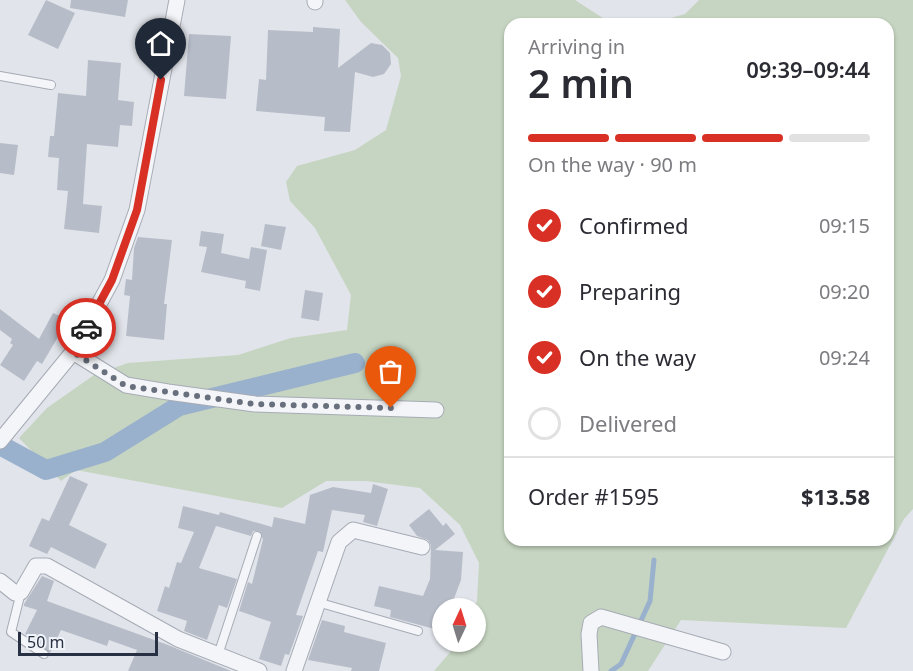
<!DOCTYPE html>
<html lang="en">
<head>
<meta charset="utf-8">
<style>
	body { margin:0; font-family:"Noto Sans",sans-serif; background:#f2f2f3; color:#2b2b33; height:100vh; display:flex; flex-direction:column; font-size:22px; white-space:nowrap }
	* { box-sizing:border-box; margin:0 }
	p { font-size:20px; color:#7c7c81 }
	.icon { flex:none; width:33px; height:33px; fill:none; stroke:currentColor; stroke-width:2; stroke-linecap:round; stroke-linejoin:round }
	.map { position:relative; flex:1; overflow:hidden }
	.panel { position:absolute; left:504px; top:18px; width:390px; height:528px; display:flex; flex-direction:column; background:#fff; border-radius:18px; box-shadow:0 2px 4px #0004 }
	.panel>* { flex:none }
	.needle { width:39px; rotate:4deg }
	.tools { position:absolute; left:432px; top:598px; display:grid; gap:12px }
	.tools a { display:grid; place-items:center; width:54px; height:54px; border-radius:50%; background:#fff; box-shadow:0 2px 4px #0004; font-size:30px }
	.scale { position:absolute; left:18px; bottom:15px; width:140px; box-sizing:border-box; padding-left:6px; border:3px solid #283143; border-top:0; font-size:16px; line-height:21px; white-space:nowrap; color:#283143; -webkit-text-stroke:4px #f0f3f8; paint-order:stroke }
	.pin { position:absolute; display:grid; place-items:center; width:51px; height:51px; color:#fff; margin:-62px -26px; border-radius:50% 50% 50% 0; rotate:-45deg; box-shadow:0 0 6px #0007 }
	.pin .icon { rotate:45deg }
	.courier { position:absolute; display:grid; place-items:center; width:60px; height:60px; margin:-30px; border:4px solid #d93025; border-radius:50%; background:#fff; color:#222; box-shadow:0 2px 8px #0007 }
	.head em { font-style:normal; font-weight:600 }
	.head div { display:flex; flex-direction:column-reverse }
	.head { display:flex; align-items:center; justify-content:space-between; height:102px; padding:0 24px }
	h1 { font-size:39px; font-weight:600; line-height:45px }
	.bar { display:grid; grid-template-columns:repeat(4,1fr); gap:9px 6px; align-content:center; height:72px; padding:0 24px }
	.bar i { height:8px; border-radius:4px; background:#e1e1e2 }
	.bar .active { background:#d93025 }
	.bar p { grid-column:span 4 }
	.line { display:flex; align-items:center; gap:15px; padding:0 24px; border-top:2px solid #e1e1e2 }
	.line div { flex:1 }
	ol { padding:0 24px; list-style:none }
	li { display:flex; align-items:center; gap:18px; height:66px }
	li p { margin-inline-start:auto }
	li .icon { padding:6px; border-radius:50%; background:#d93025; color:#fff; stroke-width:4 }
	li:last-child { color:#7c7c81 }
	li i { width:33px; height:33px; border:3px solid #e1e1e2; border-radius:50% }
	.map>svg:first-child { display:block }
	.green { fill:#c6d5c1 }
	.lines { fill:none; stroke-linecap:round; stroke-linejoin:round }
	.stream { stroke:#99b1cd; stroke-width:5 }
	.canal { stroke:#99b1cd; stroke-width:20 }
	.building { fill:#b7bdc8 }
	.lane-casing { stroke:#a6abb5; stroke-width:10 }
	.street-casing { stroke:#a6abb5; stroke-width:17 }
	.lane { stroke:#f4f5f8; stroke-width:8 }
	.street { stroke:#f4f5f8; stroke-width:15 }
	.done { stroke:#69707d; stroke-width:6; stroke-dasharray:0 10.8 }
	.route { stroke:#d93025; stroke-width:8 }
</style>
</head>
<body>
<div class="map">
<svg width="913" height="671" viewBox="0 0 913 671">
	<rect width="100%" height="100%" fill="#e1e4ea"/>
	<polygon class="green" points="345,0 575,0 609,22 641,24 510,24 510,540 888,540 888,24 650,24 685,14 699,0 913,0 913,509 904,519 846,628 681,620 648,671 434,671 459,642 476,642 474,609 477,601 479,563 460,525 420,488 366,481 326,481 282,508 76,470 61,481 19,438 47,408 94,375 128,363 238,355 291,338 347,330 351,295 315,228 290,201 286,182 297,166 355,150 386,130 401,76 398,58 361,22"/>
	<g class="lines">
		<polyline class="stream" points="611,671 621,664 650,601 654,560"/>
		<polyline class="canal" points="0,445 46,470 105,452 179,406 355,363"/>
	</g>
	<g class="building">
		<polygon points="46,0 75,13 58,49 28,35"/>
		<polygon points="71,0 128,0 125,17 70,8"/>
		<polygon points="313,27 340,29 338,68 371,43 382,45 390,53 391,64 384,74 373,77 355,72 350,132 324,131 325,117 256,111 259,79 266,80 268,30 313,32"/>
		<polygon points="189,34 231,36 226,99 184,96"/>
		<polygon points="88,60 121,63 118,100 134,102 132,126 120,125 118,147 87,144 83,204 102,206 99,233 64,229 68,191 57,190 59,158 48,157 50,136 54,136 58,93 86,96"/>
		<polygon points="0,143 18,145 14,175 0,173"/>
		<polygon points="265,224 286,227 281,250 261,246"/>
		<polygon points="201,231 224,234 221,253 249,259 251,247 267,250 260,291 245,288 246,281 201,272 207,247 199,246"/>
		<polygon points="138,237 172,240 164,304 167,304 164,340 126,336 130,296 124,295 126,279 132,280 134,248"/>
		<polygon points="305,290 323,293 319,321 301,318"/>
		<polygon points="0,309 39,339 53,313 68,320 42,364 37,361 24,381 0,365 13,345 10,343 12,339 0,330"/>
		<polygon points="70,476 88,484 69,525 107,544 95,569 51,547 47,554 29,546 42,518 49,521"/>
		<polygon points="373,484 388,489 377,526 363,522 365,515 332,510 323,552 318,551 296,615 303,616 289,655 285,654 281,666 259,659 271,622 239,611 248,582 252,584 263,539 259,531 253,531 251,536 216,526 199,568 237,579 227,608 219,605 207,640 184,631 187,621 157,611 165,586 169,588 177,562 181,563 194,532 178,528 183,506 219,515 220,512 272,527 274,517 305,524 310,495 333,487 371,493"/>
		<polygon points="429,509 443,526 446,523 455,534 435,550 463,552 461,580 450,609 442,609 442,631 390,617 391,610 374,606 379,586 423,596 430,579 431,545 428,540 417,536 409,525"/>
		<polygon points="42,576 54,581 47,601 168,645 231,671 128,671 137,650 109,640 107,646 61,630 50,653 25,634 37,610 24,606 24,604"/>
		<polygon points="322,620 345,626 344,632 386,643 379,671 351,671 352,668 308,660"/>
	</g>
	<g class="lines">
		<g class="lane-casing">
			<g id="lane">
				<polyline points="0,76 51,85"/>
				<polyline points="21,592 11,632 44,654"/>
				<polyline points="317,602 418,631"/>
				<polyline points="218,655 257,536"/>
			</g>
		</g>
		<g class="street-casing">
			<g id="street">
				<polyline points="315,2 315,0"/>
				<polyline points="73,352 126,385 168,392 255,404 436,410"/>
				<polyline points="0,441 73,352 112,280 137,210 177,0"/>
				<polyline points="0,581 15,593 21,592 36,566 47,566 178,639 259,671"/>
				<polyline points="294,671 339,542 353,530 422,547"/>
				<polyline points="591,671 589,634 591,623 601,617 723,652"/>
			</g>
		</g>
		<use href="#lane" class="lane"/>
		<use href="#street" class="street"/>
	</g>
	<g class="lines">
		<polyline class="done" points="86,328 73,352 126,386 255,404 391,408"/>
		<polyline class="route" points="86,328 112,280 137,210 161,80"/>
	</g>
</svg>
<div class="tools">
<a><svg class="needle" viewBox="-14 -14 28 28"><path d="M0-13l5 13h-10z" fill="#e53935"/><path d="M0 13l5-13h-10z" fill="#7c7c81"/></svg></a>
</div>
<div class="scale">50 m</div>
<div class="pin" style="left:391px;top:408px;background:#ea580c"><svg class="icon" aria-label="bag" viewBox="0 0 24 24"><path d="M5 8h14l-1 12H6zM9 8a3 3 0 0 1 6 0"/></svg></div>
<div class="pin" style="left:161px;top:80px;background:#1f2937"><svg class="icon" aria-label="home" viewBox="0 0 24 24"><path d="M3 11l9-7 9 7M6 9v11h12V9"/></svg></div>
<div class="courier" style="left:86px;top:328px"><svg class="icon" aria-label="car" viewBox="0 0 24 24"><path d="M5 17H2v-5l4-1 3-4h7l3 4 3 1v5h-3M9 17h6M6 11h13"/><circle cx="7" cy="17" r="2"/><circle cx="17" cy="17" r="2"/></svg></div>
<section class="panel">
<div class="head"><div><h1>2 min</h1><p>Arriving in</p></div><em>09:39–09:44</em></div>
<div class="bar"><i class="active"></i><i class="active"></i><i class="active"></i><i></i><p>On the way · 90 m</p></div>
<ol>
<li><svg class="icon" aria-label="check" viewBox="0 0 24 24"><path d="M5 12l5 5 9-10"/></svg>Confirmed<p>09:15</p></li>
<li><svg class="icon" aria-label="check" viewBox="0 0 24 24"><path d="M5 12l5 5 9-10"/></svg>Preparing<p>09:20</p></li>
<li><svg class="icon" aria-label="check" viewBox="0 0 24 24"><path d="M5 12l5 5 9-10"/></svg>On the way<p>09:24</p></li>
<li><i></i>Delivered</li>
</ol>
<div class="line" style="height:78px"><div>Order #1595</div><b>$13.58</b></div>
</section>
</div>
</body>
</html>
